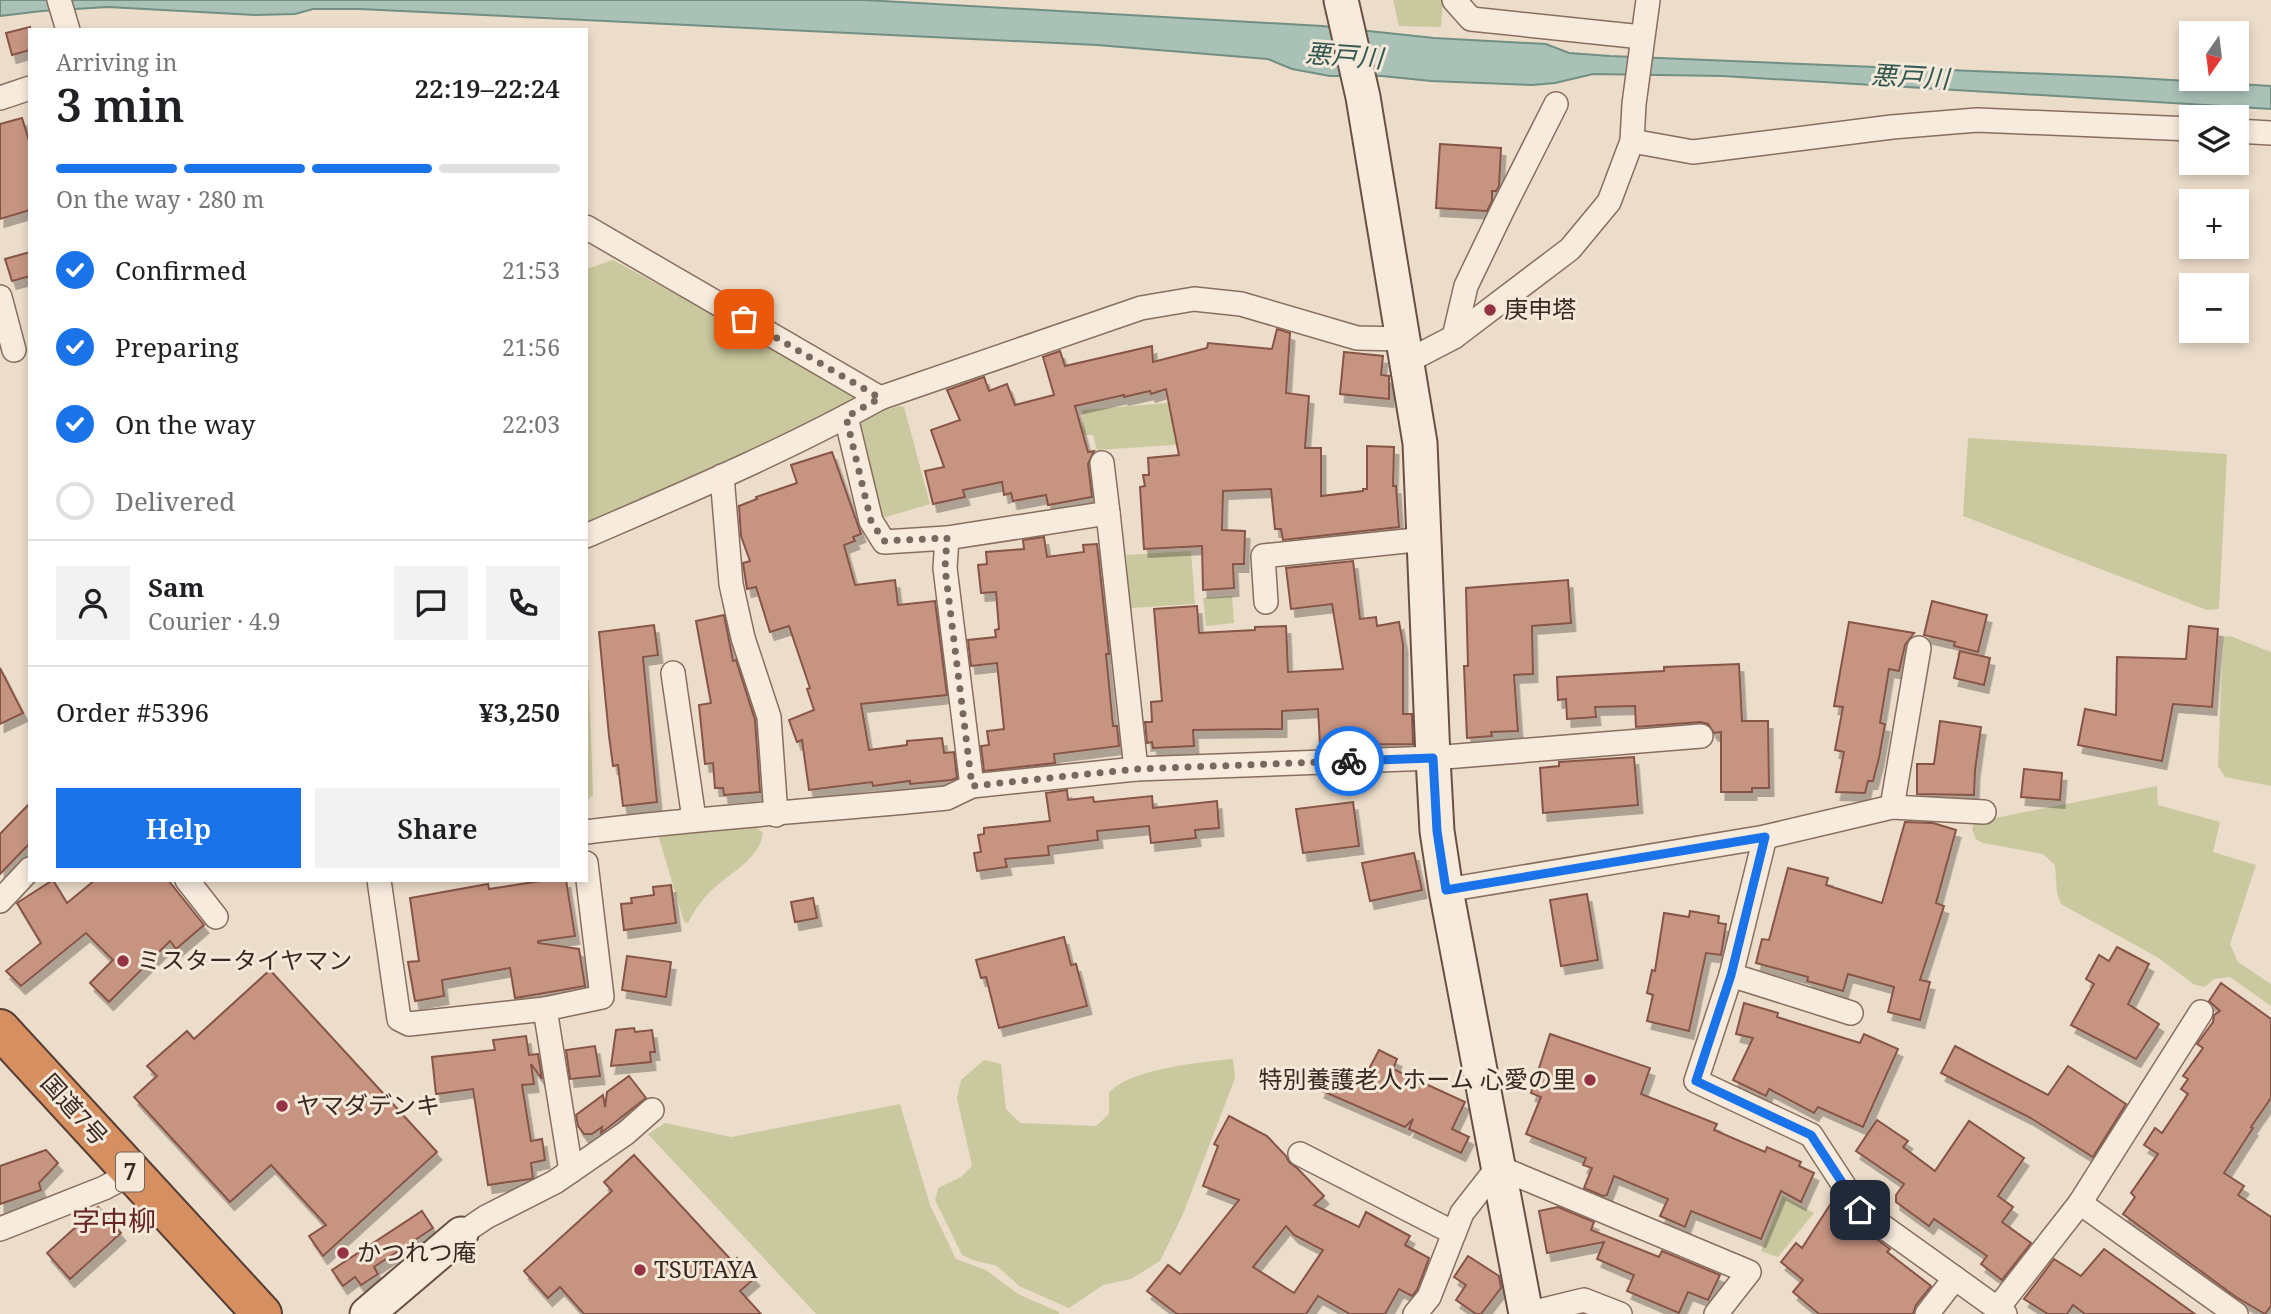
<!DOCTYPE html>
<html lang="en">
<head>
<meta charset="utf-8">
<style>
	body { margin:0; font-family:"Noto Serif","Noto Sans JP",serif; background:#f2f2f2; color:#202124; height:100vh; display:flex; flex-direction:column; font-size:26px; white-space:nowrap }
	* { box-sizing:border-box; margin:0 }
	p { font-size:23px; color:#757577 }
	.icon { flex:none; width:38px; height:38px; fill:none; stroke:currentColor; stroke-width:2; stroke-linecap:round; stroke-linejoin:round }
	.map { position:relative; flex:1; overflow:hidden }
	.sheet { position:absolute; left:28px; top:28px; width:560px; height:854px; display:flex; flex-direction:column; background:#fff; border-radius:0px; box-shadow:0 4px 10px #0003 }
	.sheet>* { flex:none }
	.needle { width:46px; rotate:194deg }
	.buttons { position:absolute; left:2179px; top:21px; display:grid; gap:14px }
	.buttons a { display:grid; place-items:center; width:70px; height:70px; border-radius:0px; background:#fff; box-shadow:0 4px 10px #0003; font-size:35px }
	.pin { position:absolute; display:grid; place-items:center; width:60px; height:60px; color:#fff; margin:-30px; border-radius:14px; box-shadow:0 4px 10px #0006 }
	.courier { position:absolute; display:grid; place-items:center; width:70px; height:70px; margin:-35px; border:5px solid #1a73e8; border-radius:50%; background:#fff; color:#222; box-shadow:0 2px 9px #0007 }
	.overview em { font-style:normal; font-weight:600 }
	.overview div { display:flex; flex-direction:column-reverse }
	.overview { display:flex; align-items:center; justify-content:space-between; height:119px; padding:0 28px }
	h1 { font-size:46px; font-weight:600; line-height:52px }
	.bar { display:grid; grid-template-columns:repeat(4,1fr); gap:10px 7px; align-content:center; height:84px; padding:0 28px }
	.bar i { height:9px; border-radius:5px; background:#e0e0e0 }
	.bar .active { background:#1a73e8 }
	.bar p { grid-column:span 4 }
	.line { display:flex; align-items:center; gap:18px; padding:0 28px; border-top:2px solid #e0e0e0 }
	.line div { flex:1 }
	.round { display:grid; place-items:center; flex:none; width:74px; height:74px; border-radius:0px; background:#f2f2f2 }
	ol { padding:0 28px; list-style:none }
	li { display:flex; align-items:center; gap:21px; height:77px }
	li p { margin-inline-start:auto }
	li .icon { padding:7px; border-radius:50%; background:#1a73e8; color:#fff; stroke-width:4 }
	li:last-child { color:#757577 }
	li i { width:38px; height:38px; border:4px solid #e0e0e0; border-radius:50% }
	.cta { display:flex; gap:14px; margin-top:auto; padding:14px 28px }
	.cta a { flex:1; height:80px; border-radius:0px; background:#1a73e8; color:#fff; font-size:28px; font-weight:600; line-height:80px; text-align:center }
	.cta a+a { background:#f2f2f2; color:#202124 }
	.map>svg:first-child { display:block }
	.green { fill:#cac89e }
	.water { fill:#aac1b7; stroke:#718f83; stroke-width:2 }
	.building { fill:#c89482; stroke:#865546; stroke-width:2; fill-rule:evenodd; filter:url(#shadow) }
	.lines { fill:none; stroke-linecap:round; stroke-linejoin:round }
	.street-casing { stroke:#886e5f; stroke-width:26 }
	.secondary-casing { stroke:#6a5042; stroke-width:37 }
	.highway-casing { stroke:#573d33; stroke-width:42 }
	.street { stroke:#f7ebdd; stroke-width:23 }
	.secondary { stroke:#f7ebdd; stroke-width:33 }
	.highway { stroke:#d58f61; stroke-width:38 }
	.done { stroke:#78685d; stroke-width:7; stroke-dasharray:0 12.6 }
	.route { stroke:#1a73e8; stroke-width:9 }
	.poi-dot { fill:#943343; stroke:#f4e8d9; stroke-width:2.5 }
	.labels { text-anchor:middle; stroke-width:6; stroke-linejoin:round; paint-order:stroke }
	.shield { fill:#f4e8d9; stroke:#726259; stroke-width:2 }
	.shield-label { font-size:23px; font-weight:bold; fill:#3a2922 }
	.poi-label { font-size:24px; fill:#3a2922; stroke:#f4e8d9; text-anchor:start }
	.street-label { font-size:24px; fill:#3a2922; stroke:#f4e8d9 }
	.water-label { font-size:26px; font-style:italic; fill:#325850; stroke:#f4e8d9 }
	.quarter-label { font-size:28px; fill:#642623; stroke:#f4e8d9 }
</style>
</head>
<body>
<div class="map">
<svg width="2271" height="1314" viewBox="0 0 2271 1314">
	<defs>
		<filter id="shadow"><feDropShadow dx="4.5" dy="8" stdDeviation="0" flood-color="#0004"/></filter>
	</defs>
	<rect width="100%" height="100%" fill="#ecdcca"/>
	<g class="green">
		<polygon points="1393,0 1443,0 1441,27 1399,26"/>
		<polygon points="613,260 863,395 822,419 586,525 586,269"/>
		<polygon points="1180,402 1189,444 1097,450 1093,435 1083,435 1082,410"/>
		<polygon points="899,406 904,407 930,504 883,518 859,439 860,426 865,417"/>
		<polygon points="1968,438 2227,454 2219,609 2207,610 1963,516"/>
		<polygon points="1191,551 1195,604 1130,608 1126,555"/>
		<polygon points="1232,596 1234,623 1206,626 1203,598"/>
		<polygon points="2230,636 2271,652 2271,786 2225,777 2218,766 2223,637"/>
		<polygon points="586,678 589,680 593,795 586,801"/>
		<polygon points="2157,786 2158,805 2220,822 2213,852 2256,865 2230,944 2238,962 2271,984 2271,1006 2230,977 2214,979 2205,987 2195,985 2157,957 2061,904 2057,893 2055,865 2043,854 1983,843 1976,839 1972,829 1975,822"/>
		<path d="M751,822L763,833C760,858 732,872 715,887C705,896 694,910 688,923L684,922L659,838L664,832Z"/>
		<path d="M1233,1059L1235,1078L1183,1214L1160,1261L1131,1279L1103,1285L1069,1308L1019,1286L997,1266L973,1260L962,1255L935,1200L938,1188L961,1177L972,1166L957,1098L961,1080L984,1060L1001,1064L1006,1109L1020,1123L1096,1126L1109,1114V1093C1129,1069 1201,1062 1233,1059Z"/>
		<polygon points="900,1104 930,1205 956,1259 986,1270 1018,1294 1059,1312 1059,1314 816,1314 648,1134 665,1123 731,1137"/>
		<polygon points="1783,1196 1814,1213 1778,1257 1761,1251"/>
	</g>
	<polygon class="water" points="0,0 865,0 1322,26 1434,38 1546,44 1569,53 1610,56 2121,77 2271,86 2271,109 1723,76 1593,74 1555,83 1532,85 1431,81 1382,76 1330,76 1292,69 1268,59 1097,45 360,9 313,9 295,14 255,15 108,7 42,11 0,16"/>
	<g class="building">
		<polygon points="30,27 30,50 12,55 6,33"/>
		<polygon points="22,118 30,144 30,210 0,219 0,124"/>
		<polygon points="1440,144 1501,148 1499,186 1496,191 1492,191 1492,201 1487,211 1436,208"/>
		<polygon points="30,252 30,276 12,281 5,259"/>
		<polygon points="1277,329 1290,333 1286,393 1309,396 1305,448 1321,448 1321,496 1363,491 1363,489 1367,489 1367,446 1394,447 1393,486 1396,486 1399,527 1283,540 1281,529 1275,529 1271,489 1223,491 1222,530 1245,531 1244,564 1233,564 1234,588 1203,590 1202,546 1144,549 1140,487 1145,486 1143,475 1149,475 1148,458 1179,455 1166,389 1151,394 1150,391 1124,397 1124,395 1075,406 1088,452 1094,451 1088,464 1092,497 1048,505 1046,495 1013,501 1011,493 1004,495 1002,482 963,490 965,497 933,504 925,471 944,467 931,430 960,420 947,390 984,377 989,391 1007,384 1015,405 1054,395 1043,357 1060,351 1065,366 1152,346 1153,362 1207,348 1208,343 1272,349"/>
		<polygon points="1344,352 1383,356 1381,375 1389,376 1389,399 1340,394"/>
		<polygon points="832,452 861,534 853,537 855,541 844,545 855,585 895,580 898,605 935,601 947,695 861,704 869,750 907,745 907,741 942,738 944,753 954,752 957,778 951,780 910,784 910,781 873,786 872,782 809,790 802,740 797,742 789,720 814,710 807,689 810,688 789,626 770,632 756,587 747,589 743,563 750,561 741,536 739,506 757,499 756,497 797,483 791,465"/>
		<polygon points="1044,537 1047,557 1084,552 1083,545 1097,544 1109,654 1106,654 1113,726 1117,726 1119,746 1054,754 1055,763 984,771 981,746 989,745 987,731 1004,729 997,663 971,666 968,640 996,637 995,630 999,629 996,592 981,593 978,565 987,564 986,552 1024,549 1023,540"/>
		<polygon points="1353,561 1360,619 1376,617 1377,626 1399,622 1403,644 1403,714 1412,714 1413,744 1320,745 1318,709 1282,711 1282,729 1193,730 1194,746 1153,748 1152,742 1147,743 1145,722 1152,722 1151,702 1162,701 1154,609 1197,606 1199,633 1255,630 1255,627 1286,626 1288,672 1343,669 1332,604 1291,609 1286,568"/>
		<polygon points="1568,580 1571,623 1532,626 1533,674 1514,675 1518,731 1491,732 1492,736 1467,738 1464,666 1468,666 1466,588"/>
		<polygon points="1932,601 1987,615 1978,652 1954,646 1955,642 1924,635"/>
		<polygon points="724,615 733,661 736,660 755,720 760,792 724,795 723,788 715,788 713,763 705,764 699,705 711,703 696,621"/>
		<polygon points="1849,622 1914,633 1905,645 1899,671 1889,669 1880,723 1885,724 1879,758 1873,781 1868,781 1865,793 1836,792 1844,752 1835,750 1843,707 1834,706"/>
		<polygon points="654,625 658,655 643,657 657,802 623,806 618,765 613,766 609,736 599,632"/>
		<polygon points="2189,626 2218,629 2212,707 2173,704 2162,761 2078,745 2085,709 2116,715 2117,657 2186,659"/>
		<polygon points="1960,651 1990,658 1984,685 1954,678"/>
		<polygon points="1739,664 1742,721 1768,721 1769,788 1752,788 1752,792 1721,792 1721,732 1714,733 1708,724 1700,722 1636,727 1635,706 1595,707 1596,717 1567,719 1566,699 1558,700 1557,677 1664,671 1664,667"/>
		<polygon points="0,668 23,713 0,724"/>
		<polygon points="1940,721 1981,727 1975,770 1974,795 1917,794 1917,764 1934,764"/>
		<polygon points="1634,757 1638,805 1543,813 1540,768 1559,766 1559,762"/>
		<polygon points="2024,769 2062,773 2060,800 2021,797"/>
		<polygon points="1067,790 1068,800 1093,797 1094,802 1152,796 1153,808 1217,801 1219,828 1195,830 1196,838 1151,843 1149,826 1097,831 1098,840 1048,846 1049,855 1005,859 1007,867 977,871 974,853 981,852 978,835 984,834 984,828 1050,821 1046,793"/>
		<polygon points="1353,802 1359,846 1303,853 1296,809"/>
		<polygon points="30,803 30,843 0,874 0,834"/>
		<polygon points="1905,822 1933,823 1956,830 1936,903 1944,906 1920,980 1930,982 1920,1020 1888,1012 1894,987 1848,974 1843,991 1807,981 1808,977 1756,963 1762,939 1769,940 1788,868 1828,878 1826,885 1882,903"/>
		<polygon points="1414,853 1422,890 1370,901 1362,863"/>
		<polygon points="53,880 67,903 95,880 168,880 204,925 176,949 170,941 109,1002 90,983 113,960 86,933 21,986 6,971 41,943 17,903"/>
		<polygon points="547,880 566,880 575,936 538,941 538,943 579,949 585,986 515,998 510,968 442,980 444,996 415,1001 408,962 419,961 410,898 488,884 489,889"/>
		<polygon points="671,885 676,923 624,930 621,904 632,903 631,898 654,895 653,887"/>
		<polygon points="1587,894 1598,960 1561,966 1550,900"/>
		<polygon points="813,898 817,918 795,922 791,902"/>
		<polygon points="1690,911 1719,916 1718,923 1726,924 1721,955 1706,953 1689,1031 1647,1021 1653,995 1647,993 1652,970 1655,971 1664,913 1689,917"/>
		<polygon points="1064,937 1071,965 1076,964 1087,1006 999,1028 986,977 981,978 976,960"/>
		<polygon points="2117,947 2149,964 2128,1004 2159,1024 2136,1059 2071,1025 2094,984 2086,979 2099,955 2109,961"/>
		<polygon points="627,956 671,962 666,997 622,990"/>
		<polygon points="270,970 437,1152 323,1256 309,1236 326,1225 271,1165 230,1202 134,1097 157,1076 147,1066 187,1031 194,1039"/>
		<polygon points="2221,983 2271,1019 2271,1098 2251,1127 2253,1128 2224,1173 2244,1186 2238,1195 2271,1217 2271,1306 2265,1314 2236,1297 2123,1214 2135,1197 2131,1193 2158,1154 2144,1145 2155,1128 2162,1133 2188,1094 2181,1089 2188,1079 2183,1076 2203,1048 2197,1044 2213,1022 2214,1015 2220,1011 2209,1001"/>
		<polygon points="1744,1003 1778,1013 1777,1017 1860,1043 1864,1034 1898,1049 1863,1127 1818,1107 1814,1113 1769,1089 1766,1096 1733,1080 1753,1038 1736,1034"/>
		<polygon points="634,1028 635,1032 652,1030 655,1052 650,1052 651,1062 611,1066 616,1030"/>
		<polygon points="1550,1034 1650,1068 1641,1094 1717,1124 1714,1130 1765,1152 1767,1147 1801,1162 1799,1166 1814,1173 1801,1202 1781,1191 1761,1239 1691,1211 1685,1227 1660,1216 1668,1199 1614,1176 1607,1195 1603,1196 1584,1188 1592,1168 1583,1165 1586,1158 1526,1134 1541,1097 1531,1093"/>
		<polygon points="526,1036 529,1055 538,1054 542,1079 531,1064 534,1084 522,1085 531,1141 542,1139 545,1160 531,1163 533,1178 530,1179 488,1185 473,1089 436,1094 432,1057 495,1050 493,1040"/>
		<polygon points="595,1046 600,1076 570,1079 566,1050"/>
		<polygon points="1955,1046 2048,1095 2068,1066 2126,1104 2093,1157 2029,1117 1941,1073"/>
		<polygon points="1379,1050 1397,1059 1393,1069 1465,1102 1452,1129 1469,1137 1461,1153 1409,1129 1413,1119 1405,1127 1320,1090 1328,1071 1360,1086"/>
		<polygon points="629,1076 646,1098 601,1133 602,1127 592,1134 584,1134 578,1126 576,1115 603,1095 605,1107 607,1092"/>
		<path d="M1229,1116L1267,1136L1286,1156L1289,1162L1298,1169L1324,1196L1314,1205L1359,1227L1366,1212L1410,1236L1405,1245L1429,1258L1417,1290L1412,1296L1399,1289L1385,1314H1350L1318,1296L1306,1314H1177L1147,1291L1168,1265L1180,1274L1239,1200L1203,1186L1218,1146L1214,1144ZM1286,1226L1294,1235L1323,1250L1294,1293L1253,1267Z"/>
		<polygon points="1877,1120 1908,1141 1903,1147 1935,1171 1969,1121 2024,1158 1998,1196 2013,1207 2002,1222 2031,1243 2002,1280 1981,1264 1987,1256 1934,1219 1929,1226 1896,1202 1896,1195 1904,1184 1856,1151"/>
		<polygon points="46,1150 58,1163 39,1183 41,1190 0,1204 0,1166"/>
		<polygon points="634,1155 733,1262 737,1258 755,1278 740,1291 761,1314 584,1314 560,1287 548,1298 524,1271 612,1191 604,1182"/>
		<polygon points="1832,1202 1842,1209 1852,1221 1890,1249 1887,1252 1931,1286 1916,1305 1913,1314 1819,1314 1793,1292 1803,1280 1781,1262 1796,1243 1802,1248"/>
		<polygon points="98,1207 121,1233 70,1279 47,1253"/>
		<polygon points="1558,1207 1594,1222 1591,1230 1659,1257 1662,1251 1720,1275 1708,1300 1688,1292 1679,1313 1627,1291 1634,1275 1597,1259 1604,1242 1547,1253 1539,1211"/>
		<polygon points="422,1211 433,1228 374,1267 378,1274 361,1285 355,1277 343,1286 332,1270"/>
		<polygon points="2104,1249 2195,1314 2085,1314 2073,1305 2067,1314 2048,1314 2024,1299 2054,1259 2081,1276"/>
		<polygon points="1468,1256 1499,1276 1501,1288 1481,1314 1476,1314 1456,1300 1466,1285 1454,1277"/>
	</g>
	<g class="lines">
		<g class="street-casing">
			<g id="street">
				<polyline points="59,0 68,30"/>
				<polyline points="1454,0 1471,19 1642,37"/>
				<polyline points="0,98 30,88"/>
				<polyline points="2236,131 2271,133"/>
				<polyline points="1632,141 1693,152 1892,127 1977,120 2191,129"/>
				<polyline points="586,227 880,398"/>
				<polyline points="0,297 14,350"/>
				<polyline points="1454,337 1466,286 1503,209 1556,104"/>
				<polyline points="1406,362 1454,337 1570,249 1609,202 1632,141 1634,104 1648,0"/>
				<polyline points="846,417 871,521 884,542 947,538 945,568 972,786"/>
				<polyline points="722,476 731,584 743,638 769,717 776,815"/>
				<polyline points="1108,513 1136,769"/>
				<path d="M586,536C685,493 785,451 880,398L1141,308L1194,299L1241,304L1357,338L1404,339"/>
				<polyline points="947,538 1108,513 1102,463"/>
				<polyline points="1266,602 1263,556 1425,539"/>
				<polyline points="673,673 694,819"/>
				<polyline points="1892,807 1919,648"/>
				<path d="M586,832C706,817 827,810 947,798L972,786L1136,769L1433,758L1701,736"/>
				<polyline points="1765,837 1731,975 1696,1081 1811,1135 1860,1210 2005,1314"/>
				<polyline points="187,880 216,917"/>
				<polyline points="379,880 399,1019 409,1024 545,1009 571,1171"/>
				<polyline points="1446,890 1765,837 1892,807 1984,812"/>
				<polyline points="0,901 30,869"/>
				<polyline points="1731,975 1851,1013"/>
				<polyline points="545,1009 602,997 586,863"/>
				<polyline points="1300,1154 1454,1233"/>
				<polyline points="2080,1203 2236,1314"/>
				<polyline points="0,1229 104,1188 132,1173"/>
				<polyline points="461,1234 486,1217 555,1182 626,1133 652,1110"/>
				<polyline points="1997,1309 2080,1203 2201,1012"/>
				<polyline points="1415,1314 1429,1297 1462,1213 1498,1167 1749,1272 1716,1314"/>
				<polyline points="1527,1314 1584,1300 1620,1314"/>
				<polyline points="1927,1314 1955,1278"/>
			</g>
		</g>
		<g class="secondary-casing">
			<g id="secondary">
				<polyline points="1341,0 1363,97 1420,443 1433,758 1437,831 1446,890 1526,1314"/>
				<polyline points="367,1314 461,1234"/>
			</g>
		</g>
		<g class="highway-casing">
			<polyline id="highway" points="0,1029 262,1314"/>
		</g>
		<use href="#street" class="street"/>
		<use href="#secondary" class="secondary"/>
		<use href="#highway" class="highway"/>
	</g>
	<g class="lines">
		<polyline class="done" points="744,319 880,398 846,417 871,521 884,541 947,538 945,568 972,786 1136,769 1349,761"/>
		<polyline class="route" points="1349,761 1433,758 1437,831 1446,890 1765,837 1731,975 1696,1081 1811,1135 1860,1210"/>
	</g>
	<g class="poi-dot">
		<circle cx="1490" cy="310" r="7"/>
		<circle cx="123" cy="961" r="7"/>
		<circle cx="1590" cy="1080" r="7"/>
		<circle cx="282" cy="1106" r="7"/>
		<circle cx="343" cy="1253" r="7"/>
		<circle cx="640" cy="1270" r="7"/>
	</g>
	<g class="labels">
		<rect class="shield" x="116" y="1152.5" width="28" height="39" rx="5"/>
		<g class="shield-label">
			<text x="130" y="1180">7</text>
		</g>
		<g class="poi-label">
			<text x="1504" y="318">庚申塔</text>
			<text x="137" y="969">ミスタータイヤマン</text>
			<text x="1576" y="1088" text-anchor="end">特別養護老人ホーム 心愛の里</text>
			<text x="296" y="1114">ヤマダデンキ</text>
			<text x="357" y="1261">かつれつ庵</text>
			<text x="654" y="1278">TSUTAYA</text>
		</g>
		<g class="street-label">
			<text transform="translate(74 1110) rotate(48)" y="8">国道7号</text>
		</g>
		<g class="water-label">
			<text transform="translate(1344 56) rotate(4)" y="9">悪戸川</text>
			<text transform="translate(1910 77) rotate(3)" y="9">悪戸川</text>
		</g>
		<g class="quarter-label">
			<text x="114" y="1231">字中柳</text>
		</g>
	</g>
</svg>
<div class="buttons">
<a><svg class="needle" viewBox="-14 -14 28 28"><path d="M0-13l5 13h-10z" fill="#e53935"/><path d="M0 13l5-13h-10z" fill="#757577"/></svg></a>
<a><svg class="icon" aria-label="layers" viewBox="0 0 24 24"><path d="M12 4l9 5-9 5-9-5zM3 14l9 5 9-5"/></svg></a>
<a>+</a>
<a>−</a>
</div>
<div class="pin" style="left:744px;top:319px;background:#ea580c"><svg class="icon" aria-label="bag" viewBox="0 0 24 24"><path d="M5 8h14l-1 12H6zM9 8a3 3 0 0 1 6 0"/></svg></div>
<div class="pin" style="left:1860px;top:1210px;background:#1f2937"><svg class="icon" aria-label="home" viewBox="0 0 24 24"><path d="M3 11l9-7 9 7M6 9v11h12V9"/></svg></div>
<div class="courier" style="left:1349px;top:761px"><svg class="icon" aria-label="bike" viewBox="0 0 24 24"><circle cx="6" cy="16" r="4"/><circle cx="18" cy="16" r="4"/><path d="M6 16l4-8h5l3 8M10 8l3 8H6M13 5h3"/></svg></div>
<section class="sheet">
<div class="overview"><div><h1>3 min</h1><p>Arriving in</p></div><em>22:19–22:24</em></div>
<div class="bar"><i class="active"></i><i class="active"></i><i class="active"></i><i></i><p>On the way · 280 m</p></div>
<ol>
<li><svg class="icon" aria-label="check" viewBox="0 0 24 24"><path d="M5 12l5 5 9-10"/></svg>Confirmed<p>21:53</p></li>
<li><svg class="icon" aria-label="check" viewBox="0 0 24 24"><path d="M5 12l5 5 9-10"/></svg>Preparing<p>21:56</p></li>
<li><svg class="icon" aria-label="check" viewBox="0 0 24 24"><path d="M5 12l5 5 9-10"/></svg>On the way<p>22:03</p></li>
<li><i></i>Delivered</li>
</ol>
<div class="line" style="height:126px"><a class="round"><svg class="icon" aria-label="person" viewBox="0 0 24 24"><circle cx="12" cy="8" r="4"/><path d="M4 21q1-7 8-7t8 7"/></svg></a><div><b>Sam</b><p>Courier · 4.9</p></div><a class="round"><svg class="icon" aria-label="chat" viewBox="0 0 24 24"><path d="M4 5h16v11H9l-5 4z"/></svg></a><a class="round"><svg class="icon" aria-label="phone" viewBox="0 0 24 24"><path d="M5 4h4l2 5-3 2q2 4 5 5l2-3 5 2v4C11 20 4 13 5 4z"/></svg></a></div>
<div class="line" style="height:91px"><div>Order #5396</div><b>¥3,250</b></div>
<div class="cta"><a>Help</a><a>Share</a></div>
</section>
</div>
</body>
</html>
